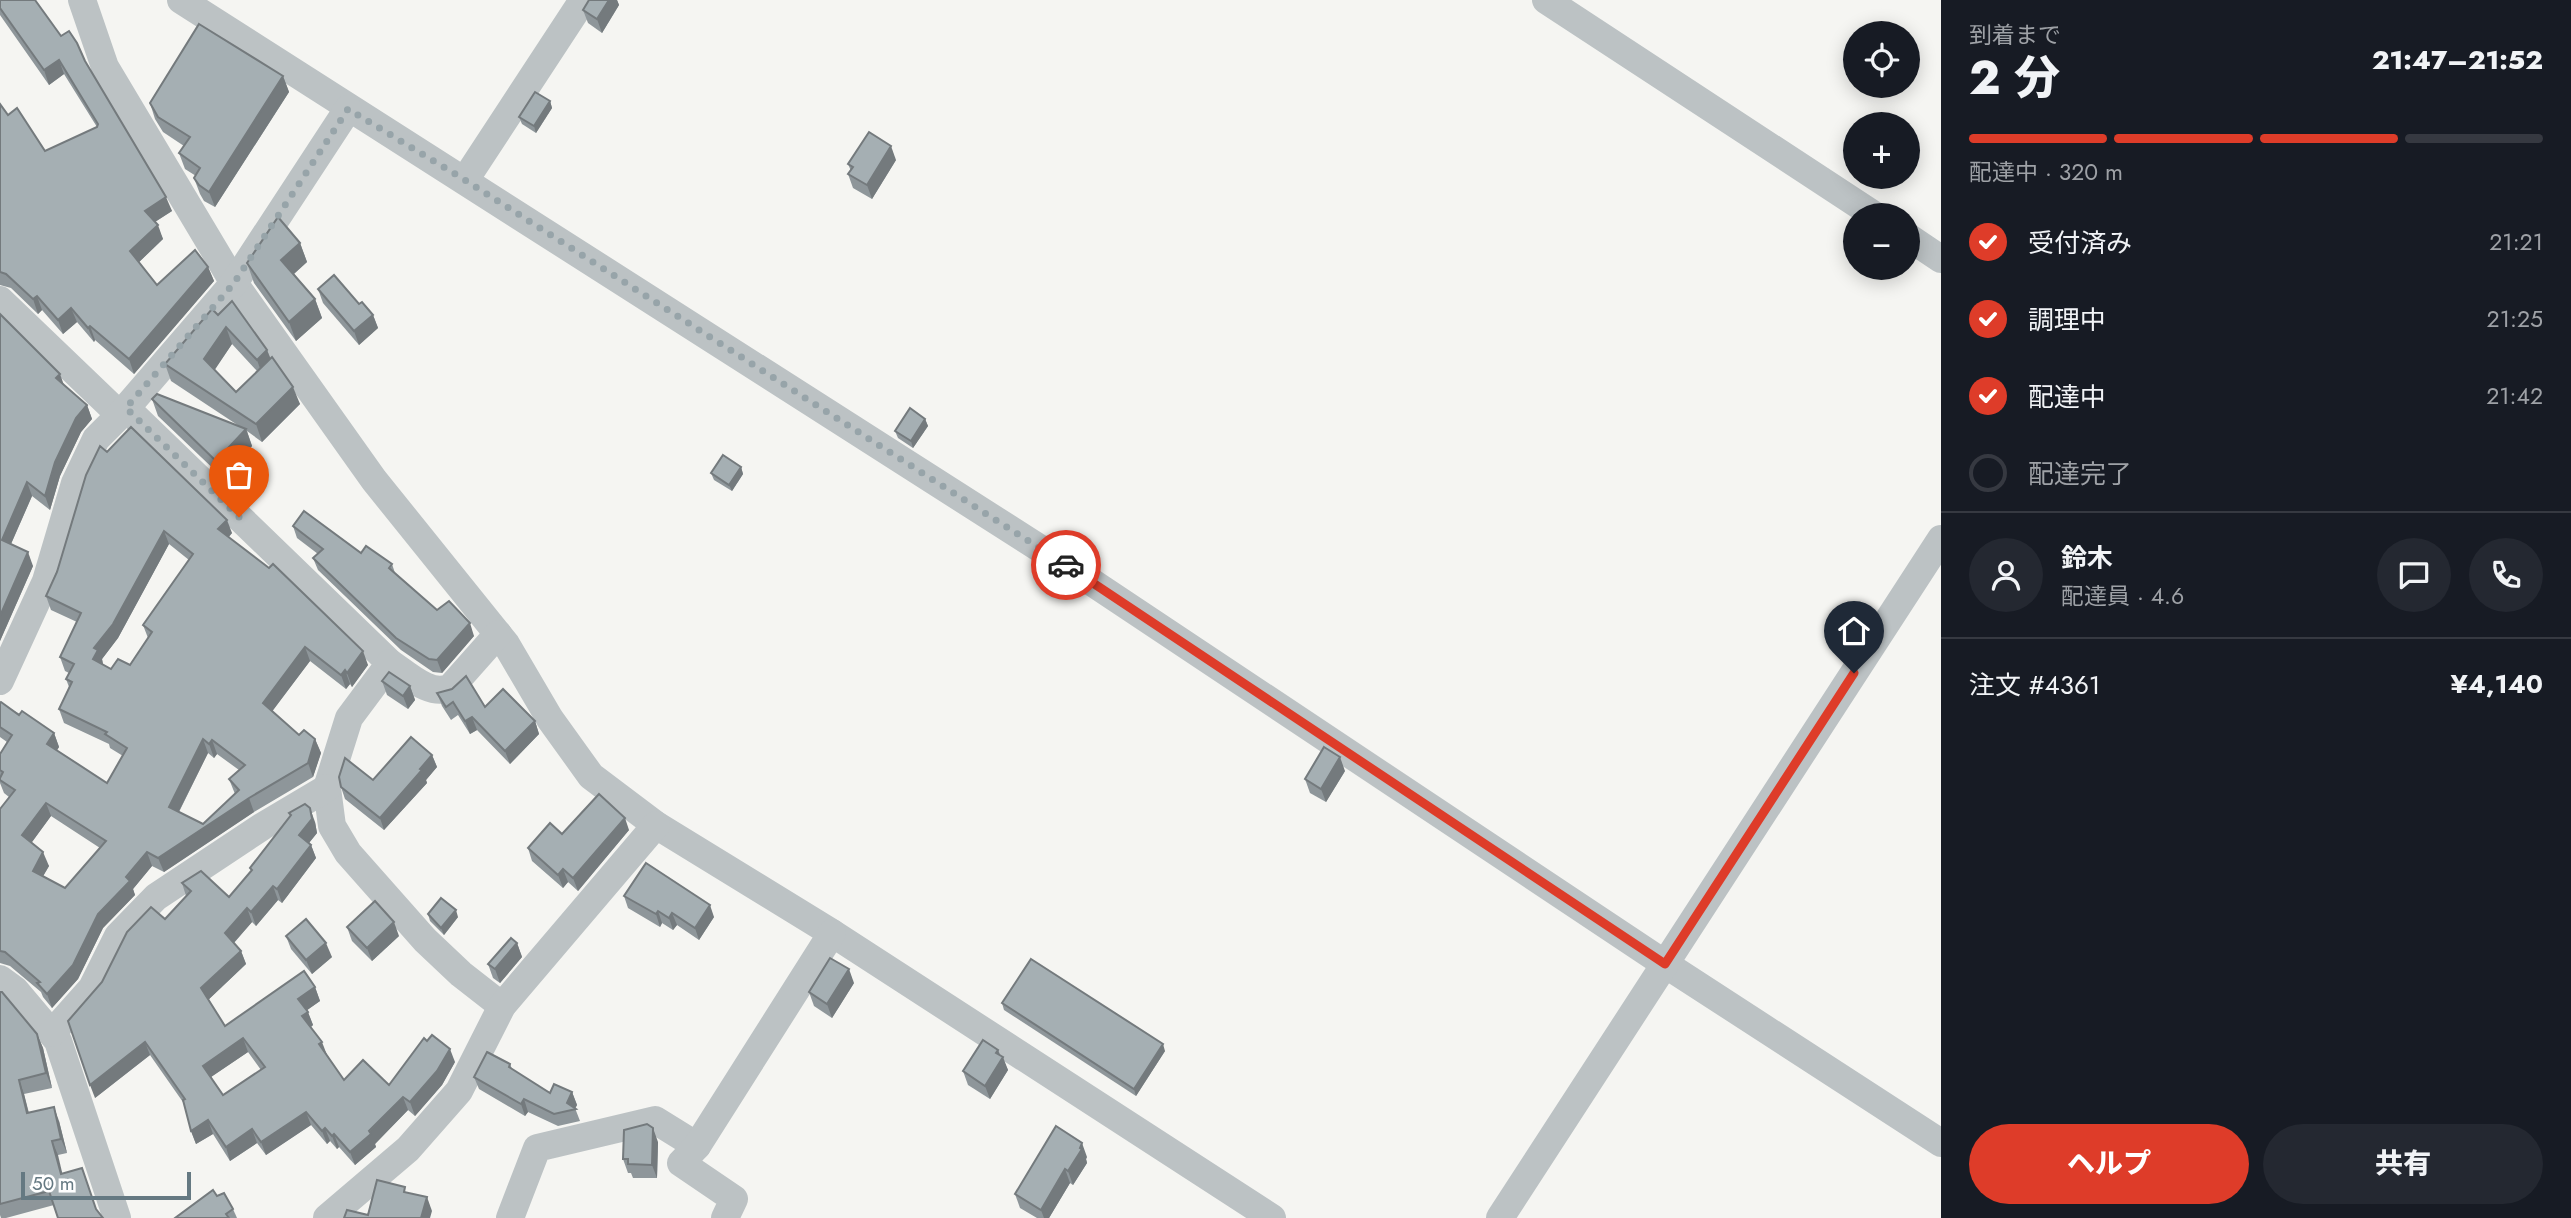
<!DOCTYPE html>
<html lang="ja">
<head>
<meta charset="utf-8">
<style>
	body { margin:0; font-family:Jost,"Noto Sans JP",sans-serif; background:#242831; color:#f1f3f6; height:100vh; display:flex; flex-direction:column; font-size:26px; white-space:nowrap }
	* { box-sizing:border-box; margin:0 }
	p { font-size:23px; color:#9ea1a6 }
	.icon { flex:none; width:38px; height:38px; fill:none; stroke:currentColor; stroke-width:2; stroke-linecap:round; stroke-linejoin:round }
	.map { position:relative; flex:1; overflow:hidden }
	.panel { display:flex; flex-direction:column; background:#171b24; width:630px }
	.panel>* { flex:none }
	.tools { position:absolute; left:1843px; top:21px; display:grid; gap:14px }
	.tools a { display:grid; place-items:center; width:77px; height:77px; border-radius:50%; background:#171b24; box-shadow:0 4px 18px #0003; font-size:35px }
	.scale { position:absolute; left:21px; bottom:18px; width:170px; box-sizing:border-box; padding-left:7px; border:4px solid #657982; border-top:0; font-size:19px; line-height:24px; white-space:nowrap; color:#657982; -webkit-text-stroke:5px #fff; paint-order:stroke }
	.pin { position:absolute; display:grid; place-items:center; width:60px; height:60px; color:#fff; margin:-72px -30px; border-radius:50% 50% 50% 0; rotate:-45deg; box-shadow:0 0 7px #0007 }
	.pin .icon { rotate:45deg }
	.courier { position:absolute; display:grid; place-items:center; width:70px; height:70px; margin:-35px; border:5px solid #de3c29; border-radius:50%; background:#fff; color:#222; box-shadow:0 2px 9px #0007 }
	.summary em { font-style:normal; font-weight:800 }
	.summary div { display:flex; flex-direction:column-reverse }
	.summary { display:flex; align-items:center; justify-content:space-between; height:119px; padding:0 28px }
	h1 { font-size:46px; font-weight:800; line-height:52px }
	.bar { display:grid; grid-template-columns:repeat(4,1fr); gap:10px 7px; align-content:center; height:84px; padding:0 28px }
	.bar i { height:9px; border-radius:5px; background:#363941 }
	.bar .on { background:#de3c29 }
	.bar p { grid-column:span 4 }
	.line { display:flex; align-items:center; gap:18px; padding:0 28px; border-top:2px solid #363941 }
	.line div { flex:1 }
	.round { display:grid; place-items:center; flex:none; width:74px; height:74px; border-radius:37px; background:#242831 }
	ol { padding:0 28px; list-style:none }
	li { display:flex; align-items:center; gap:21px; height:77px }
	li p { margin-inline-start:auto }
	li .icon { padding:7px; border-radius:50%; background:#de3c29; color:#fff; stroke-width:4 }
	li:last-child { color:#9ea1a6 }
	li i { width:38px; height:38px; border:4px solid #363941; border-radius:50% }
	.primary-button { display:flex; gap:14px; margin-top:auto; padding:14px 28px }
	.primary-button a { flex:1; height:80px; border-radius:42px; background:#de3c29; color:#fff; font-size:28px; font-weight:800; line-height:80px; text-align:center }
	.primary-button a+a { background:#242831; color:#f1f3f6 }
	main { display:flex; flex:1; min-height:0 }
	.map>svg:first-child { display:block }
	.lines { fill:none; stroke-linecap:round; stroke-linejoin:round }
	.minor { stroke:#bcc2c4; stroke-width:28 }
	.wall { fill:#8e969a; fill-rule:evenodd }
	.shaded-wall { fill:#747a7d }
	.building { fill:#a5afb3; stroke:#747a7d; stroke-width:2; fill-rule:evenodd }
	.done { stroke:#97a4a9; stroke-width:7; stroke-dasharray:0 12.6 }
	.route { stroke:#de3c29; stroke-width:9 }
</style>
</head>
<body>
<main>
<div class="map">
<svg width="1941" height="1218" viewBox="0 0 1941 1218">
	<rect width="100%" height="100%" fill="#f5f5f2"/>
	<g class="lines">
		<g class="minor">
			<polyline points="82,0 105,67 234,283 374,480 506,644 550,719 591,776 656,825 832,933 1272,1218"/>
			<polyline points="181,0 1069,567 1665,964 1941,1143"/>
			<polyline points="1546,0 1874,215"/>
			<polyline points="465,180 583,0"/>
			<polyline points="1908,237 1941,259"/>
			<polyline points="0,300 120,415"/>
			<polyline points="126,408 390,663 349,718 327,788 332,826 348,853 425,940 461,974 502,1006"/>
			<path d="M390,663C407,674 431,698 451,687L498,634"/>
			<polyline points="0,681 46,581 75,483 96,439 120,415 234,283 348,109"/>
			<polyline points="0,979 15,990 58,1041 117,1218"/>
			<polyline points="52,1033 92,988 118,936 156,897 263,826 327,788"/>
			<polyline points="327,1218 408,1149 459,1091 502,1006 656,825"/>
			<polyline points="510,1218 537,1148 655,1120 697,1146"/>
			<polyline points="725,1218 734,1199 681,1163 697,1146 832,933"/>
			<polyline points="1500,1218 1941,539"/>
		</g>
	</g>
	<g class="wall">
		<polygon points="0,0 61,36 85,61 172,211 155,222 163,239 139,262 157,285 208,267 214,281 134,374 95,340 94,342 77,322 63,334 42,310 38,314 11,288 0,285 0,104 8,115 45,151 97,127 64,74 49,85 0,15"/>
		<polygon points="589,0 617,0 619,5 602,33 588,23 583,10"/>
		<polygon points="283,76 289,92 215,207 204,201 200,194 194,178 196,176 185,169 179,153 184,146 163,132 155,119 150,103"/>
		<polygon points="550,101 552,108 536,133 522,124 519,117"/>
		<polygon points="896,160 872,199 853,188 848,174 851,171 848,164"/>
		<polygon points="300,243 307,262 294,274 315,299 322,318 296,341 254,283 247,263"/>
		<polygon points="318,289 359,304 373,315 378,328 359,345 323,303"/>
		<polygon points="0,314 64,385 87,405 92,419 81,432 60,476 50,510 32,496 11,544 33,566 0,641"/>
		<path d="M218,315L267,350L270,358L300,404L262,442L247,431L252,446L223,478L158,416L152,399L239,426L171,381L165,364ZM232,344L257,371L236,392L214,370Z"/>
		<polygon points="925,419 928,426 913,448 898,438 895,431"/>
		<path d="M107,452L232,533L229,537L368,665L352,687L350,684L346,689L310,661L272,711L299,735L315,739L321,753L313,777L254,812L164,872L152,866L133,889L135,895L103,928L78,979L52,1008L43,997L41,992L10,966L0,963V809L9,797L4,793L0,783V754L7,742L0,737V703L54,733L59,747L57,750L107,783L123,756L110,748L109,744L64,723L59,709L69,687L66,679L69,673L65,671L60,657L77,622L51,610L46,596ZM169,544L189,560L143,625L148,638L130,665L111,669L103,665L102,659L118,638ZM208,753L214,758L217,754L239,770L229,779L235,794L203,824L179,812ZM51,816L100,848L65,888L43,876L49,866L31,843Z"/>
		<polygon points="741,467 743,474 732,491 714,480 711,473"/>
		<polygon points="293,526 361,553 392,564 395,573 437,610 474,636 442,673 433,672 401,650 318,570 313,558 318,554 297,538"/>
		<polygon points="382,681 410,686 415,700 408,709 387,695"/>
		<polygon points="437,693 535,721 539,734 510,764 477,730 470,734 458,715 451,720 442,706"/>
		<polygon points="432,755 437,767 426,780 427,783 384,830 345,799 341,787 373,780"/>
		<polygon points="1345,771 1326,802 1310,793 1305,779"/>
		<path d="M289,813L315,822L317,833L309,843L311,845L316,858L282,903L278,900L256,926L252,922L234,943L241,951L246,964L208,1000L225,1026L315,987L320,1001L307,1010L313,1025L311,1027L327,1055L344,1080L389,1085L455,1062L442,1085L415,1116L408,1110L375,1144L376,1147L355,1165L339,1147L337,1149L330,1141L327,1144L311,1125L266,1155L257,1143L230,1161L213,1134L196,1144L191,1131L185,1105L150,1055L95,1098L165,919L186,896L182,883L229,897L251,871L250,868L290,816ZM248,1052L261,1070L223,1095L211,1077Z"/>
		<polygon points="629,830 578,891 568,882 563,888 532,861 528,848 562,834"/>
		<polygon points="624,896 714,917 699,940 677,925 673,930 662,923 660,927 628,908"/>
		<polygon points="428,914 458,917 444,935 430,921"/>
		<polygon points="347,927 399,936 372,961 352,941"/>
		<polygon points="286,936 332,957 312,974 291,949"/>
		<polygon points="517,943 522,957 500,983 493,978 488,964"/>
		<polygon points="854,983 832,1018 814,1006 809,992"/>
		<polygon points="0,992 37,1034 43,1048 52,1088 24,1094 29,1113 59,1121 67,1153 58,1155 54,1205 6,1218 1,1218 0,1215"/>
		<polygon points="1002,1003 1165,1051 1136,1096 1004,1010"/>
		<polygon points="998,1050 1008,1070 990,1099 968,1085 963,1071"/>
		<polygon points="510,1064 512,1069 550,1093 572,1092 577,1105 575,1108 580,1121 558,1126 528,1112 525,1116 479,1089 474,1077"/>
		<polygon points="658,1142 657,1178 633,1178 631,1173 628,1173 623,1159"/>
		<polygon points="1087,1157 1086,1159 1087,1163 1073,1185 1070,1183 1049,1218 1037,1218 1020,1208 1015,1194"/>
		<polygon points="217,1196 233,1209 237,1218 175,1218"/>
	</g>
	<g class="shaded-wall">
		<polygon points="609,0 617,0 619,5 602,33 597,19"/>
		<polygon points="59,60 64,74 49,85 44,70"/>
		<polygon points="283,76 289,92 215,207 209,192"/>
		<polygon points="550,101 552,108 536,133 534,126"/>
		<polygon points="891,146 896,160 872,199 867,185"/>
		<polygon points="166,197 172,211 150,225 145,211"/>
		<polygon points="158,225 163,239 135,266 130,251"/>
		<polygon points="300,243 307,262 288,279 281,260"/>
		<polygon points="208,267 214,281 134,374 129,359"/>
		<polygon points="37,296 42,310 38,314 33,299"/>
		<polygon points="315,299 322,318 296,341 289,322"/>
		<polygon points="71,308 77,322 63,334 58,320"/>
		<polygon points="373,315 378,328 359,345 354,331"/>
		<polygon points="90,326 95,340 94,342 88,328"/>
		<polygon points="226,327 232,344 210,377 204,359"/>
		<polygon points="267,350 274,367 263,377 257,360"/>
		<polygon points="60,374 65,388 56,378"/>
		<polygon points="293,387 300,404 262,442 256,424"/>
		<polygon points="87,405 92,419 81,432 60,476 50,510 45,496 55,462 76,418"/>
		<polygon points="925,419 928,426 913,448 911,441"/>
		<polygon points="246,429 252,446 223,478 216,461"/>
		<polygon points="741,467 743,474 732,491 729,485"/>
		<polygon points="27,482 32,496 7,553 2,540"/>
		<polygon points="227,520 232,533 223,543 218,529"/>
		<polygon points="164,531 169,544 118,638 102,659 103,664 98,673 93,659 94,648"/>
		<polygon points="28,552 33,566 0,641 0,616"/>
		<polygon points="470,623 474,636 442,673 437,660"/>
		<polygon points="305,647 310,661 268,717 263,703"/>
		<polygon points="363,651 368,665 352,687 347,673"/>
		<polygon points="345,670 350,684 346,689 341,675"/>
		<polygon points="410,686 415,700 408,709 403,696"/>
		<polygon points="472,717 477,730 470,734 465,721"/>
		<polygon points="535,721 539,734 510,764 505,751"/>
		<polygon points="54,733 59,747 52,758 47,744"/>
		<polygon points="203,739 208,753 174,821 169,807"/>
		<polygon points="315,739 321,753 313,777 308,763"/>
		<polygon points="212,740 217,754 214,758 209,744"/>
		<polygon points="432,755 437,767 426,780 427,783 384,830 380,818"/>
		<polygon points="1340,757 1345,771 1326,802 1321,789"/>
		<polygon points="249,798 254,812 164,872 158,858"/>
		<polygon points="46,803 51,816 27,849 22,835"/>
		<polygon points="310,808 315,822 317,833 304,849 299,835"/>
		<polygon points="625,818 629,830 578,891 573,878"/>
		<polygon points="311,845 316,858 282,903 277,889"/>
		<polygon points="43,852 49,866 38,885 33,871"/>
		<polygon points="147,852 152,866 133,889 135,895 103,928 78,979 52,1008 47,994 98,914"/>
		<polygon points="563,869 568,882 563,888 558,875"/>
		<polygon points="273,886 278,900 256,926 251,912"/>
		<polygon points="710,905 714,917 699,940 695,928"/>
		<polygon points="247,908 252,922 230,947 225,933"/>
		<polygon points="456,910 458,917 444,935 441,928"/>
		<polygon points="658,911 662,923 660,927 656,914"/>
		<polygon points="672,913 677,925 673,930 669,918"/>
		<polygon points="394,922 399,936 372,961 367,948"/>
		<polygon points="326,943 332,957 312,974 306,960"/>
		<polygon points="517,943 522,957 500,983 495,969"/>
		<polygon points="241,951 246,964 206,1002 201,988"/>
		<polygon points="849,969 854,983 832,1018 827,1004"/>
		<polygon points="315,987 320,1001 303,1013 298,999"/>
		<polygon points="308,1012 313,1025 307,1030 302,1016"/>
		<polygon points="37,1034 43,1048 52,1088 46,1073"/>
		<polygon points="243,1038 248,1052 208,1079 203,1066"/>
		<polygon points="145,1042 150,1055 95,1098 90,1085"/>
		<polygon points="322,1042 327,1055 319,1044"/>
		<polygon points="1163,1044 1165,1051 1136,1096 1134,1089"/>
		<polygon points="450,1049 455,1062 442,1085 415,1116 410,1102"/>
		<polygon points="998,1050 1001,1059 1003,1057 1008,1070 990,1099 985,1086"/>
		<polygon points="19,1080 24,1094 32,1127 27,1113"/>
		<polygon points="572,1092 577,1105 575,1109 567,1103"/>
		<polygon points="403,1097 408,1110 375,1144 376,1147 355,1165 350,1152"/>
		<polygon points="524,1099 528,1112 525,1116 521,1104"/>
		<polygon points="54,1107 59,1121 67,1153 61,1139"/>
		<polygon points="306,1112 311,1125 266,1155 261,1142"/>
		<polygon points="208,1120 213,1134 196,1144 191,1131"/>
		<polygon points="325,1128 330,1141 327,1144 322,1131"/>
		<polygon points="653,1128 658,1142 657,1178 652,1165"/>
		<polygon points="252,1129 257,1143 230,1161 226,1147"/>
		<polygon points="334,1134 339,1147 337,1149 332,1136"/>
		<polygon points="52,1141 58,1155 66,1189 61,1174"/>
		<polygon points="1082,1143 1087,1157 1086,1159 1087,1163 1073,1185 1068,1171"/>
		<polygon points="1065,1169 1070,1183 1049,1218 1044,1218 1041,1210"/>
		<polygon points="427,1197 432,1211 430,1218 421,1218"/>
	</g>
	<g class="building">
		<polygon points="0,0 35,0 61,36 69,31 77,43 85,61 166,197 145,211 158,225 130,251 157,285 195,250 208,267 129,359 90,326 88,328 71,308 58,320 37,296 33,299 6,274 0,272 0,104 8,115 17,108 45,151 97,127 98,124 59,60 44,70 0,8"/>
		<polygon points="589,0 609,0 597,19 583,10"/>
		<polygon points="199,24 283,76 209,192 199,185 194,178 200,168 179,153 190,137 158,117 150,103"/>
		<polygon points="535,92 550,101 534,126 519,117"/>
		<polygon points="869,132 891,146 867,185 848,174 853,167 848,164"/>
		<polygon points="278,217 300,243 281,260 315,299 289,322 247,263"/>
		<polygon points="334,275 359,304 362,302 373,315 354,331 318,289"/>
		<polygon points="232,301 267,350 257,360 226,327 204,359 236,392 272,357 293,387 256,424 165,364 212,309 218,315"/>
		<polygon points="0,314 60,374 56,378 87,405 76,418 55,462 45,496 27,482 2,540 28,552 0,616"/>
		<polygon points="157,394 246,429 216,461 152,399"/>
		<polygon points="910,408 925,419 911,441 895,431"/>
		<path d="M131,427L227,520L218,529L269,568L273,564L363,651L347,673L345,670L341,675L305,647L263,703L299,735L304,730L315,739L308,763L249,798L158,858L147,852L126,877L130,881L98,914L73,965L47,994L37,983L40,982L5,952L0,951V809L15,790L0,780V778L3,772L0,770V754L12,735L0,727V703L1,702L19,715L22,711L54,733L47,744L107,783L127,748L105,734L107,732L59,709L72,682L66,679L74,664L60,657L81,613L46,596L57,572L86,475L100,446L107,452ZM164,531L193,554L143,625L152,632L130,665L118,659L111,669L93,659L98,650L94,648L113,624ZM203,739L209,744L212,740L245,765L229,779L239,790L203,824L169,807ZM46,803L106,841L65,888L33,871L43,852L22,835Z"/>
		<polygon points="723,455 741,467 729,485 711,473"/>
		<polygon points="304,511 361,553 366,546 392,564 389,568 437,610 449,601 470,623 437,660 429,659 396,638 313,558 323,549 293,526"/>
		<polygon points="389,672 410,686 403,696 382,681"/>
		<polygon points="466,676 485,707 503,689 535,721 505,751 472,717 465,721 453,702 446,707 437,693 452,689"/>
		<polygon points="411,737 432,755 420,769 422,770 380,818 341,787 339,777 345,758 373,780"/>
		<polygon points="1324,747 1340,757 1321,789 1305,779"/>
		<polygon points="599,794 625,818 573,878 563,869 558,875 528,848 550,823 562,834"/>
		<path d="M305,804L310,808L312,819L299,835L311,845L277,889L273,886L251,912L247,908L225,933L241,951L201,988L225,1026L304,971L315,987L298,999L308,1012L302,1016L322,1042L319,1044L344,1080L363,1060L389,1085L424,1038L427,1041L432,1035L450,1049L437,1071L410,1102L403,1097L369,1131L371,1134L350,1152L334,1134L332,1136L325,1128L322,1131L306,1112L261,1142L252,1129L226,1147L208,1120L191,1131L183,1100L185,1099L145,1042L90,1085L68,1021L102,982L127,932L151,907L165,919L191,891L182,883L201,871L229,897L252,870L250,868L291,815L289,813ZM243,1038L265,1067L223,1095L203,1066Z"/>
		<polygon points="646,863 710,905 695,928 672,913 669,918 658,911 656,914 624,896"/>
		<polygon points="441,898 456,910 441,928 428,914"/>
		<polygon points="375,901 394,922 367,948 347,927"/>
		<polygon points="306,919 326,943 306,960 286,936"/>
		<polygon points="511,938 517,943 495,969 488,964"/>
		<polygon points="830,958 849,969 827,1004 809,992"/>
		<polygon points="1031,959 1163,1044 1134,1089 1002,1003"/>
		<polygon points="0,992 2,992 37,1034 46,1073 19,1080 27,1113 54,1107 61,1139 52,1141 61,1174 82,1168 96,1209 103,1218 58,1218 49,1191 0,1204"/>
		<polygon points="983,1040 998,1050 996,1053 1003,1057 985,1086 963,1071"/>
		<polygon points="487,1052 510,1064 509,1067 550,1093 554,1084 572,1092 567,1103 576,1109 554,1114 524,1099 521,1104 474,1077"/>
		<polygon points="647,1124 653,1128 652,1165 628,1164 628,1159 623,1159 624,1130"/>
		<polygon points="1056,1126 1082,1143 1080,1148 1082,1149 1068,1171 1065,1169 1041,1210 1015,1194"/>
		<polygon points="377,1180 405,1187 404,1192 427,1197 421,1218 344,1218 347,1210 368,1215"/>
		<polygon points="213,1190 217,1196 224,1193 233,1209 226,1214 229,1218 175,1218"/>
	</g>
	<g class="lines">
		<polyline class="done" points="239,517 126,408 234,283 348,109 465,180 1066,565"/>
		<polyline class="route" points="1066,565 1665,964 1854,673"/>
	</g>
</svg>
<div class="tools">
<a><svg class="icon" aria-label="locate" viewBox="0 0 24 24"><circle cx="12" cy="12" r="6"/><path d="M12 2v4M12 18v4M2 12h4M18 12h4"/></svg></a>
<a>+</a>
<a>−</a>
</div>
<div class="scale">50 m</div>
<div class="pin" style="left:239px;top:517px;background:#ea580c"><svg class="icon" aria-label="bag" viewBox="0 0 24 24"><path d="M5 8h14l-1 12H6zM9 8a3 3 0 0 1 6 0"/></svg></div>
<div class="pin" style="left:1854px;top:673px;background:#1f2937"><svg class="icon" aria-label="home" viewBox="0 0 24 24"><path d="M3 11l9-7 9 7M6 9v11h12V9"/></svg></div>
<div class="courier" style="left:1066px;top:565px"><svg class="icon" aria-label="car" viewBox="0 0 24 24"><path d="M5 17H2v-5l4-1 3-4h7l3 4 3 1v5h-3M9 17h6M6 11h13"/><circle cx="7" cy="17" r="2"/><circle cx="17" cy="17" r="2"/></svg></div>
</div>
<section class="panel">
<div class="summary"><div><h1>2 分</h1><p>到着まで</p></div><em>21:47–21:52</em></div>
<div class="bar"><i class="on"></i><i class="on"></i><i class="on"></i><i></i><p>配達中 · 320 m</p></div>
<ol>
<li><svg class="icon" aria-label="check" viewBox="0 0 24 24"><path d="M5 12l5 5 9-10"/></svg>受付済み<p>21:21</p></li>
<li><svg class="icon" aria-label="check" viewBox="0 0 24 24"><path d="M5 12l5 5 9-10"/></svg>調理中<p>21:25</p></li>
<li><svg class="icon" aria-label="check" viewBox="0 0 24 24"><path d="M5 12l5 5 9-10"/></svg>配達中<p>21:42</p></li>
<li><i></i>配達完了</li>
</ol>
<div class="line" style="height:126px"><a class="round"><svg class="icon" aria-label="person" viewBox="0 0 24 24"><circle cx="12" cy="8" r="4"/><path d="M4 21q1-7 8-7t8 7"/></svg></a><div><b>鈴木</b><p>配達員 · 4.6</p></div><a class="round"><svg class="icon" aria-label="chat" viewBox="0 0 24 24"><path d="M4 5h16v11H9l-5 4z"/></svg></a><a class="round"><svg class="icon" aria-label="phone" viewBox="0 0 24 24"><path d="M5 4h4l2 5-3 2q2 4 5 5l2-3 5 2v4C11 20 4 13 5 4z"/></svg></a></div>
<div class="line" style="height:91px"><div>注文 #4361</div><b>¥4,140</b></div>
<div class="primary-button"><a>ヘルプ</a><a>共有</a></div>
</section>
</main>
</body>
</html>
